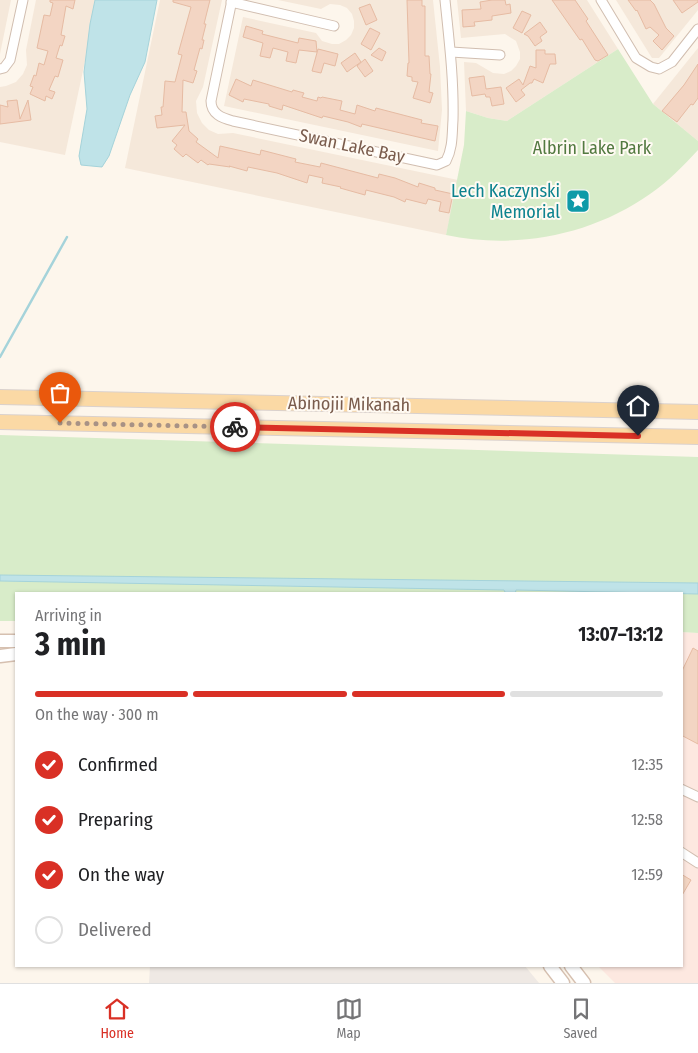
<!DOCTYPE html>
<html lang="en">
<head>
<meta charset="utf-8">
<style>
	body { margin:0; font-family:"Fira Sans Condensed",sans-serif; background:#f6f6f6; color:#202124; height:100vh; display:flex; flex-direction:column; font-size:19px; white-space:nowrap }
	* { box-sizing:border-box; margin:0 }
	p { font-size:16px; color:#757577 }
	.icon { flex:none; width:28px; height:28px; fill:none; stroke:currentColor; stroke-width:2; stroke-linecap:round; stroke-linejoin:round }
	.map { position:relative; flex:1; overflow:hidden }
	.drawer { position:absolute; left:15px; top:592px; width:668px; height:375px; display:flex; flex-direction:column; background:#fff; border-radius:0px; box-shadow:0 1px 4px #0004 }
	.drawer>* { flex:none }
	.pin { position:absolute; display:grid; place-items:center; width:42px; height:42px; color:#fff; margin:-51px -21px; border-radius:50% 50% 50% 0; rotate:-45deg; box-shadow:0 0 5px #0007 }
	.pin .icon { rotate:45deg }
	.courier { position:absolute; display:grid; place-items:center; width:50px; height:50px; margin:-25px; border:4px solid #d93025; border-radius:50%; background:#fff; color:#222; box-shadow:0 1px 6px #0007 }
	.summary em { font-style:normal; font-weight:700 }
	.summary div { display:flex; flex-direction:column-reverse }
	.summary { display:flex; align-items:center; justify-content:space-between; height:85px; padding:0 20px }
	h1 { font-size:32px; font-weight:700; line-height:38px }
	.bar { display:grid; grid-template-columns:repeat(4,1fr); gap:8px 5px; align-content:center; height:60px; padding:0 20px }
	.bar i { height:6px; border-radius:4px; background:#e0e0e0 }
	.bar .current { background:#d93025 }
	.bar p { grid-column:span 4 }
	ol { padding:0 20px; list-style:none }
	li { display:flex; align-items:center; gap:15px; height:55px }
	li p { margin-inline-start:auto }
	li .icon { padding:5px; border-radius:50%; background:#d93025; color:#fff; stroke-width:4 }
	li:last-child { color:#757577 }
	li i { width:28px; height:28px; border:2px solid #e0e0e0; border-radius:50% }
	.dock { display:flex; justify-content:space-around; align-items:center; height:70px; border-top:1px solid #e0e0e0; background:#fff; font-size:14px; color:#757577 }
	.dock a { display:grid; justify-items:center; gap:2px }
	.dock .current { color:#d93025 }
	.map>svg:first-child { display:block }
	.residential { fill:#f5e8da }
	.commercial { fill:#fde8e0 }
	.industrial { fill:#efe9e4 }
	.green { fill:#d8ecc9 }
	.water { fill:#bfe3e8; stroke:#a5d3da }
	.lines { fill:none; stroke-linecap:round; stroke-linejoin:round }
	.stream { stroke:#a5d3da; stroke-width:2.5 }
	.building { fill:#f3d5c3; stroke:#e6bba3 }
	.street-casing { stroke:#d1beb0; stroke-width:11 }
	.secondary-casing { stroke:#d6c0b0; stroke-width:15 }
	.primary-casing { stroke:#dad1cd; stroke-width:16 }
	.street { stroke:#fff; stroke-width:9 }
	.secondary { stroke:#fff; stroke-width:12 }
	.primary { stroke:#fbd9a5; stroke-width:14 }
	.done { stroke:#a89285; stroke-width:5; stroke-dasharray:0 9 }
	.route { stroke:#d93025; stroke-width:6 }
	.labels { text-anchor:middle; stroke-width:4; stroke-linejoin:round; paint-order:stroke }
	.street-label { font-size:18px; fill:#7a5c4d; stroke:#fffaf3 }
	.park-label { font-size:18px; fill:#537a41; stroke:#fffaf3 }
	.culture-label { font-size:18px; fill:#0d838f; stroke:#fffaf3; text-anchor:end }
</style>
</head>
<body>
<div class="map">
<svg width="698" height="983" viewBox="0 0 698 983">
	<rect width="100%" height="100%" fill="#fdf6ec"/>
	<g class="residential">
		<polygon points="0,0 11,0 0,54"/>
		<polygon points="36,0 98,0 65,155 0,142 0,87 6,86 16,82 23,74 27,65 26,50"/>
		<polygon points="160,0 222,0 203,87 196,101 197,113 202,123 209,130 218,134 233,133 458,180 446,235 125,168"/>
		<polygon points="278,0 433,0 440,67 442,110 438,151 224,106 243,17 316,33 322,41 332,44 339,44 346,40 351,35 354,28 354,21 352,14 347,8 340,5 330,4 321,9"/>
		<polygon points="457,0 587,0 618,49 507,121 488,118 466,111 464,62 476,63 493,73 504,74 511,71 516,66 520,59 520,52 516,41 505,34 461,38"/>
		<polygon points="616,0 698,0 698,10 659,58 652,58"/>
		<polygon points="698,48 698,141 653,104"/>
	</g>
	<polygon class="commercial" points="681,632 698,633 698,983 615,983 598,966 681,966"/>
	<polygon class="industrial" points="150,966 525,966 539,983 149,983"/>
	<g class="green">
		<path d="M618,49L653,104L698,141V150C683,166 668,182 650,194C592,235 516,250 446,235L464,145L466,111L488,118L507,121Z"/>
		<polygon points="0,435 698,457 698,633 681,632 681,594 16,594 16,621 0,621"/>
	</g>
	<g class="water">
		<polygon points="95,0 157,0 145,62 130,95 109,156 102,167 81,165 79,156 87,109 84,72 90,24"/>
		<polygon points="0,575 698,583 698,594 516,590 515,594 506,594 504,590 0,581"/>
	</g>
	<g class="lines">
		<polyline class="stream" points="0,357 67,237"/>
	</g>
	<g class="building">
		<polygon points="50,0 75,0 73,9 66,6 61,35 65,36 62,46 60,45 56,58 63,60 58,77 55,76 49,90 55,92 52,99 46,96 45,101 30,94 33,87 30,86 34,75 36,76 39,63 44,65 48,51 37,48 44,15 50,16 53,3 50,2"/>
		<polygon points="173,0 210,0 204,24 206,24 202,40 204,40 202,49 200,48 194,70 197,71 193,83 183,80 182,112 186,112 189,131 198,139 196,142 218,158 220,146 260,155 261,150 296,159 295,162 320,167 321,163 378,178 379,174 395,178 418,187 419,183 435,188 435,190 453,194 449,213 439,211 441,202 428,199 426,204 406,199 405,202 394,197 366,190 365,195 340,188 341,187 322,183 323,178 309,175 307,183 277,173 248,167 247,171 229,166 230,167 209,164 208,165 201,160 198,163 186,154 183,157 174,149 177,145 172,141 185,125 157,128 155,116 162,115 161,107 163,107 165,81 175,82 182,55 178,54 191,7 173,2"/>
		<polygon points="407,0 422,0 422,6 425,6 425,56 429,56 430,74 431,74 429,92 433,93 430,103 413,98 418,82 412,81 412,77 407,76 408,63 409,63"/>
		<polygon points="492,0 505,0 506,5 510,4 511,13 492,16 492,20 474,22 475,26 463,27 462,10 481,9 480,2"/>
		<polygon points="552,0 575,0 588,19 586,21 608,55 598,61 595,60 582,39 580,40"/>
		<polygon points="628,0 650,0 654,4 666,28 674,36 662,50 653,41 659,35 650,27 646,29 637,10 636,11"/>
		<polygon points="673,0 698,0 698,2 682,13"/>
		<polygon points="370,4 377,20 366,25 359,8"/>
		<polygon points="522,11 531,15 522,33 513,28"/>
		<polygon points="540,22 547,32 540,37 542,41 535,46 528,36 524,34"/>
		<polygon points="246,26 263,31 262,34 298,43 299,38 316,41 317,52 299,50 296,63 286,61 288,52 273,48 270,58 260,56 263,43 243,37"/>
		<polygon points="370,28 380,33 371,50 361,44"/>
		<polygon points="379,48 386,52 382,61 371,55"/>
		<polygon points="318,49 338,54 335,66 324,63 321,73 312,71"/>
		<polygon points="536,50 545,50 545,54 555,54 556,64 550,64 543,83 534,79 532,83 530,83 521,90 525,95 516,102 506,88 519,79 523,85 530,66 536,68"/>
		<polygon points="355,53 361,62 347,72 341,63"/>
		<polygon points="365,59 373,71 365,77 357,66"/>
		<polygon points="698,64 698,98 693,105 691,104 677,122 662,111 684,85"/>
		<polygon points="484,76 486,89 501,87 504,104 492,106 490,97 486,97 485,94 472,96 469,78"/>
		<polygon points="236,79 251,86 253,80 292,92 293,90 304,93 302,97 317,101 318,97 321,98 322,97 342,101 340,110 355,114 357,105 375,111 376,108 422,120 421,123 438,126 435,141 362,124 361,127 348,122 323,116 322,118 283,105 282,110 269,106 269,104 244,99 243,102 229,95"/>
		<polygon points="17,100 20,119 28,100 31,120 0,124 0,105 8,107 7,101"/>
		<polygon points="693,648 698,651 698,744 681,735 681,673"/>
		<polygon points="681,874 691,880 681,897"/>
	</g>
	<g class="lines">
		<g class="street-casing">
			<g id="street">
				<path d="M232,0L211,101C211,114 222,118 233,121L437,165L446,161C453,148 452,134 453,120C454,79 449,40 445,0"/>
				<polyline points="601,0 636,58 651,67 659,69 672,62 698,29"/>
				<polyline points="231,2 334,26"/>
				<polyline points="451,52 500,55"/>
				<polyline points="0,69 4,68 10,60 23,0"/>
				<polyline points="681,789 698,797"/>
				<polyline points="681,852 698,863"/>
			</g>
		</g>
		<g class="secondary-casing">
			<g id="secondary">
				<polyline points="0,641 16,641"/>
				<polyline points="0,656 16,654"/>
				<polyline points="550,966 563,983"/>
				<polyline points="571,966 584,983"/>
			</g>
		</g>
		<g class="primary-casing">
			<g id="primary">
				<polyline points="0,397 698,412"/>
				<polyline points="0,422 698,437"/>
			</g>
		</g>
		<use href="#street" class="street"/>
		<use href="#secondary" class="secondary"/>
		<use href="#primary" class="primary"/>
	</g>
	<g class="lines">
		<polyline class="done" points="60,423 235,427"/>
		<polyline class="route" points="235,427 638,436"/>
	</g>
	<defs>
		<g id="sight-square" transform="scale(1.25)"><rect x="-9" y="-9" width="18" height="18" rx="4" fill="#0f9aa8" stroke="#fffaf3"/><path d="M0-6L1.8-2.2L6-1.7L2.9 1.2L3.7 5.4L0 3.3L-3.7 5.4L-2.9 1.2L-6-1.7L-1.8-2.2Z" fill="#fff"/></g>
	</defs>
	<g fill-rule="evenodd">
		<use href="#sight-square" x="578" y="201"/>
	</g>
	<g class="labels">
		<g class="street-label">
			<text transform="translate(352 146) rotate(12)" y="6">Swan Lake Bay</text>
			<text transform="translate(349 404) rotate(1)" y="6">Abinojii Mikanah</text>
		</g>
		<g class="park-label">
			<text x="592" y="154">Albrin Lake Park</text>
		</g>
		<g class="culture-label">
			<text x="560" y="197">Lech Kaczynski<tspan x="560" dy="21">Memorial</tspan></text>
		</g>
	</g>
</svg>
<div class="pin" style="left:60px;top:423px;background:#ea580c"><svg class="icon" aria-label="bag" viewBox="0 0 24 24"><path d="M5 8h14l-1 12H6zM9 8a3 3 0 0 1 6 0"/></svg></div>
<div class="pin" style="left:638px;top:436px;background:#1f2937"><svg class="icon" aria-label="home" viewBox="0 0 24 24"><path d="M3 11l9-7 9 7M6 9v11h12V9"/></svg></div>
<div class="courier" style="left:235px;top:427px"><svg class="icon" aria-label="bike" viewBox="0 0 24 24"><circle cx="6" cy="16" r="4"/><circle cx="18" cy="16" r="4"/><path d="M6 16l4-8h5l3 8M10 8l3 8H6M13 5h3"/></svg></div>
<section class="drawer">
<div class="summary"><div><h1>3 min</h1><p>Arriving in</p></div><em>13:07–13:12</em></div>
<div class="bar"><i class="current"></i><i class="current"></i><i class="current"></i><i></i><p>On the way · 300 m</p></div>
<ol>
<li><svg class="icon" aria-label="check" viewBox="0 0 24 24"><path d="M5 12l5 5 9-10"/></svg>Confirmed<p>12:35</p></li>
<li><svg class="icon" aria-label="check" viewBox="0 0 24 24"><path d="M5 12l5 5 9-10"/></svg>Preparing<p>12:58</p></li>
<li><svg class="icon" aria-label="check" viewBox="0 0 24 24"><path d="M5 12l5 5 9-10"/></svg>On the way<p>12:59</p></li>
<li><i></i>Delivered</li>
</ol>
</section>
</div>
<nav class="dock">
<a class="current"><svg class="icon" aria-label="home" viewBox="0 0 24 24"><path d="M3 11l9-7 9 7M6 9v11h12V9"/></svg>Home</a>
<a><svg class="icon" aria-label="map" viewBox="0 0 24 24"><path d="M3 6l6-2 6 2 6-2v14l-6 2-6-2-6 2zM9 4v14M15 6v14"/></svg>Map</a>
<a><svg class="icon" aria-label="saved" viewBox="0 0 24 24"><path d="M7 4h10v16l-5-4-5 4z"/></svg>Saved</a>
</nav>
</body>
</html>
